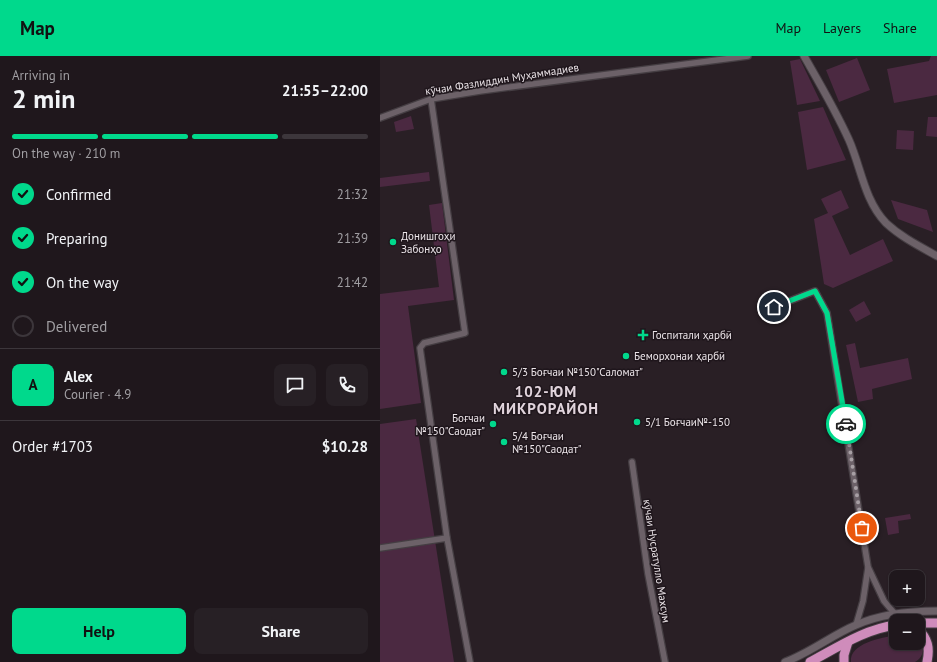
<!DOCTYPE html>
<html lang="en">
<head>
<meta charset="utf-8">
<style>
	body { margin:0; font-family:"PT Sans",sans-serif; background:#272025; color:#f1f3f6; height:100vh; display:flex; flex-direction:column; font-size:15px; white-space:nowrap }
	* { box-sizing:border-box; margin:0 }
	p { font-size:13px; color:#a19fa3 }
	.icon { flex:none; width:22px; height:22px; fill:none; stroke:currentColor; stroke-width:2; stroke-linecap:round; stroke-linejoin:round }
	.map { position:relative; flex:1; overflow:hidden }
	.sheet { display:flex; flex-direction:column; background:#1f171c; width:380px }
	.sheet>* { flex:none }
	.controls { position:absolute; left:509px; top:514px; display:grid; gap:8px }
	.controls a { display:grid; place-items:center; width:36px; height:36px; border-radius:8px; background:#1f171c; box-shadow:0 1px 3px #0004,0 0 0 1px #3c363b; font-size:20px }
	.pin { position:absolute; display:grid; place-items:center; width:34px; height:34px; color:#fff; margin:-17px; border:2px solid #fff; border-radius:50%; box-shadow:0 1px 4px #0007 }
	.courier { position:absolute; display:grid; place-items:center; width:40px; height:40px; margin:-20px; border:3px solid #00d98c; border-radius:50%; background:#fff; color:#222; box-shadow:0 1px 5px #0007 }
	.headline em { font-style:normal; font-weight:700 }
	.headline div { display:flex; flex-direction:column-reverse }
	.headline { display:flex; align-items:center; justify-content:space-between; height:68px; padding:0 12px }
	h1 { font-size:26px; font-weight:700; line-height:30px }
	.bar { display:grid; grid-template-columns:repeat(4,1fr); gap:6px 4px; align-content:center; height:48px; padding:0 12px }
	.bar i { height:5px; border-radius:3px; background:#3c363b }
	.bar .active { background:#00d98c }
	.bar p { grid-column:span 4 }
	.line { display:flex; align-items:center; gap:10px; padding:0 12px; border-top:1px solid #3c363b }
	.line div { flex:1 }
	.round { display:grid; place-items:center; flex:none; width:42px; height:42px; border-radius:8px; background:#272025 }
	ol { padding:0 12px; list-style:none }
	li { display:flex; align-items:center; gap:12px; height:44px }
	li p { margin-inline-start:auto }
	li .icon { padding:4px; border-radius:50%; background:#00d98c; color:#111; stroke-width:4 }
	li:last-child { color:#a19fa3 }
	li i { width:22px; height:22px; border:2px solid #3c363b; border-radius:50% }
	.button { display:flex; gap:8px; margin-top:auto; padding:8px 12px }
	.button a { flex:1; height:46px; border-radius:8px; background:#00d98c; color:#111; font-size:16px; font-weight:700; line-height:46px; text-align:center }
	.button a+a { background:#272025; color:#f1f3f6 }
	header { display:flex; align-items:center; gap:24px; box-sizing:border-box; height:56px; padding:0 20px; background:#00d98c; color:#111 }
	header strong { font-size:19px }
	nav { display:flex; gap:22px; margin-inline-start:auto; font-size:14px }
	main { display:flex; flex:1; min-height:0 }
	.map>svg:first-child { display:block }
	.green { fill:#4b2941 }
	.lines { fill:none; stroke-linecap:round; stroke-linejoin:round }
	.minor-casing { stroke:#453e43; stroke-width:8 }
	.tertiary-casing { stroke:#453e43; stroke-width:9 }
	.trunk-casing { stroke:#453e43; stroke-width:11 }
	.minor { stroke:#6c6168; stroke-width:5.5 }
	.tertiary { stroke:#6c6168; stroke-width:7 }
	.trunk { stroke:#cf8cbb; stroke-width:9 }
	.done { stroke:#a79fa4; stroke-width:4; stroke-dasharray:0 7.2 }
	.route { stroke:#00d98c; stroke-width:5 }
	.poi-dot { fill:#00d98c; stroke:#1f161c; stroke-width:1.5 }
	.labels { text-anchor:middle; stroke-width:3; stroke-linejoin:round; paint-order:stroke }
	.street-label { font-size:11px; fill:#ebe4e8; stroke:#1f161c }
	.poi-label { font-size:11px; fill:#ebe4e8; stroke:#1f161c; text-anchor:start }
	.district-label { font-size:15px; font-weight:bold; letter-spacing:1px; fill:#e1d4dc; stroke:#1f161c }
</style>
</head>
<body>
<header>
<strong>Map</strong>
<nav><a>Map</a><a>Layers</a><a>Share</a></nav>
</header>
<main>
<section class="sheet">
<div class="headline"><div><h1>2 min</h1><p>Arriving in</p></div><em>21:55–22:00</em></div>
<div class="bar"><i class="active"></i><i class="active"></i><i class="active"></i><i></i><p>On the way · 210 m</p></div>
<ol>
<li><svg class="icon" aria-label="check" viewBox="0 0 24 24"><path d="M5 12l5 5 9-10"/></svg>Confirmed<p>21:32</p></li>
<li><svg class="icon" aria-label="check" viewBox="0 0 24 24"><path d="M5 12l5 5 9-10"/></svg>Preparing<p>21:39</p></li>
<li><svg class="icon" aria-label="check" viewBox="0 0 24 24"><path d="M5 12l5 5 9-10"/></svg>On the way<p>21:42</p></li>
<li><i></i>Delivered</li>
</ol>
<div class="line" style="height:72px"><b class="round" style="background:#00d98c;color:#111">A</b><div><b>Alex</b><p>Courier · 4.9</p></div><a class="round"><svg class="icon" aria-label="chat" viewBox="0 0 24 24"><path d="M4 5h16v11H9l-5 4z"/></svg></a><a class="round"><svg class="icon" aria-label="phone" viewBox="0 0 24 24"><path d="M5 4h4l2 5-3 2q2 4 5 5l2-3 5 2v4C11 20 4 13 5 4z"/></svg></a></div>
<div class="line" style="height:52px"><div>Order #1703</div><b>$10.28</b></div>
<div class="button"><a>Help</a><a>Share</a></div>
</section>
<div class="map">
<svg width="557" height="606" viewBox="0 0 557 606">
	<rect width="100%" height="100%" fill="#291f25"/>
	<g class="green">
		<polygon points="551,0 557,0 557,39 514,47 507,13 549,5"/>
		<polygon points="477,2 490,34 459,46 446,14"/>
		<polygon points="420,3 440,45 417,49 410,5"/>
		<polygon points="443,51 466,104 427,114 418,56"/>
		<polygon points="31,60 34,73 16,76 14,66"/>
		<polygon points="548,61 557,61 557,81 546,80"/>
		<polygon points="517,74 534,75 533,94 516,93"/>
		<polygon points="49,116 50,125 0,131 0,122"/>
		<polygon points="461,134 469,152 452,160 470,199 503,183 513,205 453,232 444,228 434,163 448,157 441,143"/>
		<polygon points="511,144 547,154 553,176 518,163"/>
		<polygon points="62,147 74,244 28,250 41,347 0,353 0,238 59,231 49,149"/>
		<polygon points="484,245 491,258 476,266 469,254"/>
		<polygon points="475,287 480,312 528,302 532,323 492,333 493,343 478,346 466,289"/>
		<polygon points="36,363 74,606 0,606 0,368"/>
		<polygon points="530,458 531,463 518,465 519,477 508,479 505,462"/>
		<path d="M516,579V587H538V581C545,589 545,601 535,606H471C469,587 502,582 516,579Z"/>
	</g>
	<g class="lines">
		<g class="minor-casing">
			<g id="minor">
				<polyline points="51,43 85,277 44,287 40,292 67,482 90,606"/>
				<polyline points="0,62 51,43 100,35 368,0"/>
				<polyline points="394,251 435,235 447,257 488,511 504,545 515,558"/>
				<polyline points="252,406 268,518 285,606"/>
				<polyline points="0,492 67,482"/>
				<polyline points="476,569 483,545 488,512"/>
			</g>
		</g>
		<g class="tertiary-casing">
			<g id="tertiary">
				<path d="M424,0C440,28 456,55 469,84C481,111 484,144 506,167C521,181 539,190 557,200"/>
				<path d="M405,606C430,597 452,579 476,569C501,558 530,555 557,555"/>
			</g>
		</g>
		<g class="trunk-casing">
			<g id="trunk">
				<polyline points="538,567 557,567"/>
				<path d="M538,573C548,583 550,592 547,606"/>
				<path d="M430,606C458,591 485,573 516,569"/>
				<polyline points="464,606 464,599 468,586"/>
			</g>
		</g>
		<use href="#minor" class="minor"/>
		<use href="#tertiary" class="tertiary"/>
		<use href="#trunk" class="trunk"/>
	</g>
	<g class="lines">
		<polyline class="done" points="466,368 482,472"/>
		<polyline class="route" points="394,251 435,235 447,257 466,368"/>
	</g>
	<g class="poi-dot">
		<circle cx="13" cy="186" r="4"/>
		<path d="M261 273h4v4h4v4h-4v4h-4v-4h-4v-4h4z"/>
		<circle cx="246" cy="300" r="4"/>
		<circle cx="124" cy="316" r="4"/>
		<circle cx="257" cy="366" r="4"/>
		<circle cx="113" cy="368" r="4"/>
		<circle cx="124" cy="386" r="4"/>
	</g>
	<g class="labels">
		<g class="street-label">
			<text transform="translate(122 23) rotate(-9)" y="4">кӯчаи Фазлиддин Муҳаммадиев</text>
			<text transform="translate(277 505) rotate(81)" y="4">кӯчаи Нусратулло Махсум</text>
		</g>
		<g class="poi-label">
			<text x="21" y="184">Донишгоҳи<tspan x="21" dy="13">Забонҳо</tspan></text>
			<text x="272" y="283">Госпитали ҳарбӣ</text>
			<text x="254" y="304">Беморхонаи ҳарбӣ</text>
			<text x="132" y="320">5/3 Боғчаи №150"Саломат"</text>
			<text x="105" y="366" text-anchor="end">Боғчаи<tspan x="105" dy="13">№150"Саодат"</tspan></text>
			<text x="265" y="370">5/1 Боғчаи№-150</text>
			<text x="132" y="384">5/4 Боғчаи<tspan x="132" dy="13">№150"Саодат"</tspan></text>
		</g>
		<g class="district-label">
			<text x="166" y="341">102-ЮМ<tspan x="166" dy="17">МИКРОРАЙОН</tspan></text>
		</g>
	</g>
</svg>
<div class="controls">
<a>+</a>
<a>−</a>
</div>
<div class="pin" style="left:482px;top:472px;background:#ea580c"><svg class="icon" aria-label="bag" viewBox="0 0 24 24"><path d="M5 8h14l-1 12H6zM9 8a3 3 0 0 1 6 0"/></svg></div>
<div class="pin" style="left:394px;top:251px;background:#1f2937"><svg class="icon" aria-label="home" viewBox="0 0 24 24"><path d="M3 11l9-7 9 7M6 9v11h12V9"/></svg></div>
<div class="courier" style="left:466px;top:368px"><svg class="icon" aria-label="car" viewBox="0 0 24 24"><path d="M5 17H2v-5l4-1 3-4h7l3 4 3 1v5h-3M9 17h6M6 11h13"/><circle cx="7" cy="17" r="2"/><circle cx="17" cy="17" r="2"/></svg></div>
</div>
</main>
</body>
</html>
